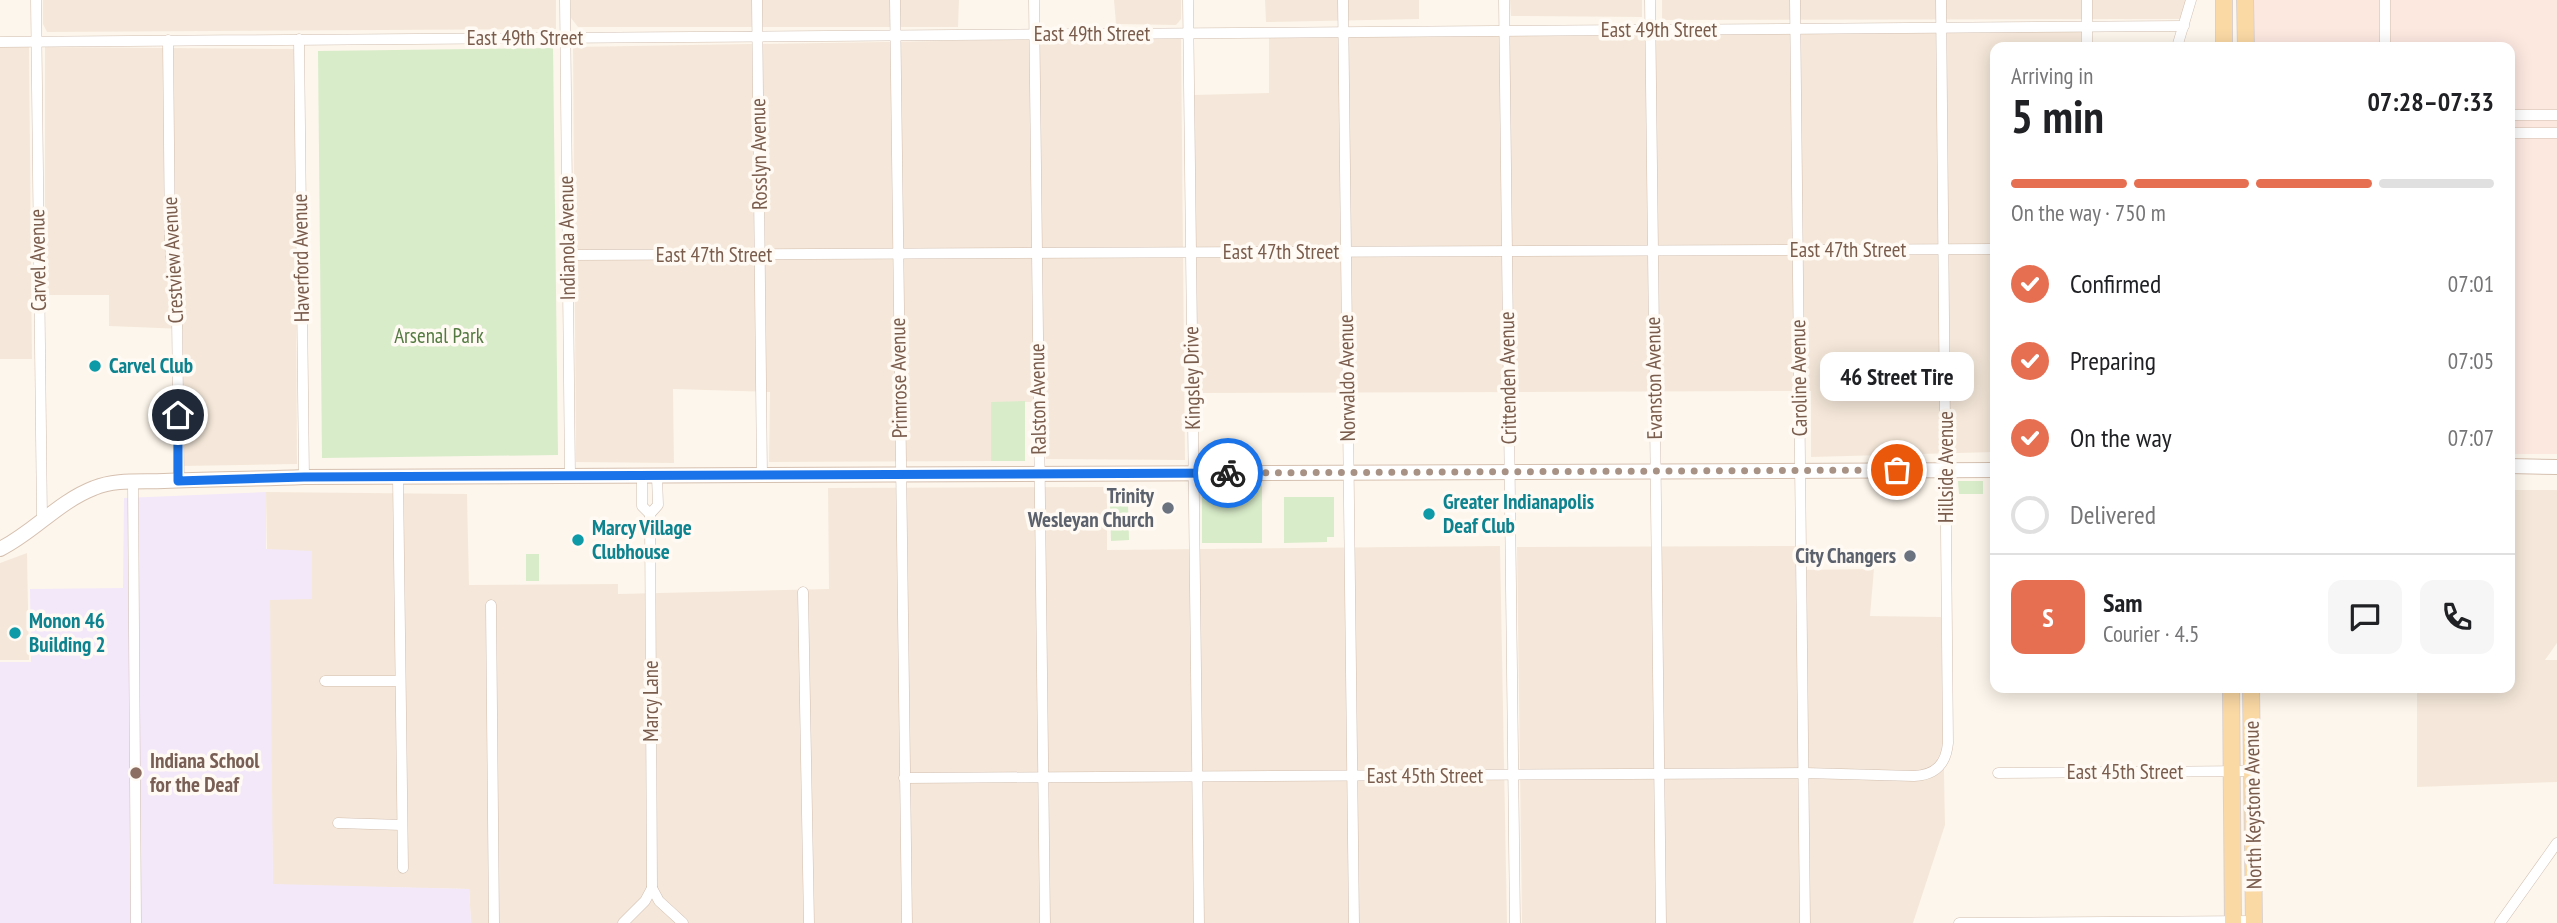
<!DOCTYPE html>
<html lang="en">
<head>
<meta charset="utf-8">
<style>
	body { margin:0; font-family:"PT Sans Narrow",sans-serif; background:#f6f6f6; color:#202124; height:100vh; display:flex; flex-direction:column; font-size:26px; white-space:nowrap }
	* { box-sizing:border-box; margin:0 }
	p { font-size:23px; color:#757577 }
	.icon { flex:none; width:38px; height:38px; fill:none; stroke:currentColor; stroke-width:2; stroke-linecap:round; stroke-linejoin:round }
	.map { position:relative; flex:1; overflow:hidden }
	.side { position:absolute; left:1990px; top:42px; width:525px; height:651px; display:flex; flex-direction:column; background:#fff; border-radius:14px; box-shadow:0 4px 18px #0003 }
	.side>* { flex:none }
	.pin { position:absolute; display:grid; place-items:center; width:60px; height:60px; color:#fff; margin:-30px; border:4px solid #fff; border-radius:50%; box-shadow:0 2px 7px #0007 }
	.courier { position:absolute; display:grid; place-items:center; width:70px; height:70px; margin:-35px; border:5px solid #1a73e8; border-radius:50%; background:#fff; color:#222; box-shadow:0 2px 9px #0007 }
	.bubble { position:absolute; height:49px; border-radius:14px; background:#fff; box-shadow:0 4px 18px #0003; font-size:23px; font-weight:700; line-height:49px; text-align:center }
	.head em { font-style:normal; font-weight:700 }
	.head div { display:flex; flex-direction:column-reverse }
	.head { display:flex; align-items:center; justify-content:space-between; height:119px; padding:0 21px }
	h1 { font-size:46px; font-weight:700; line-height:52px }
	.bar { display:grid; grid-template-columns:repeat(4,1fr); gap:10px 7px; align-content:center; height:84px; padding:0 21px }
	.bar i { height:9px; border-radius:5px; background:#e0e0e0 }
	.bar .on { background:#e76f51 }
	.bar p { grid-column:span 4 }
	.line { display:flex; align-items:center; gap:18px; padding:0 21px; border-top:2px solid #e0e0e0 }
	.line div { flex:1 }
	.round { display:grid; place-items:center; flex:none; width:74px; height:74px; border-radius:14px; background:#f6f6f6 }
	ol { padding:0 21px; list-style:none }
	li { display:flex; align-items:center; gap:21px; height:77px }
	li p { margin-inline-start:auto }
	li .icon { padding:7px; border-radius:50%; background:#e76f51; color:#fff; stroke-width:4 }
	li:last-child { color:#757577 }
	li i { width:38px; height:38px; border:4px solid #e0e0e0; border-radius:50% }
	.map>svg:first-child { display:block }
	.residential { fill:#f5e8da }
	.commercial { fill:#fde8e0 }
	.education { fill:#f3e8fa }
	.green { fill:#d8ecc9 }
	.lines { fill:none; stroke-linecap:round; stroke-linejoin:round }
	.minor-casing { stroke:#d1beb0; stroke-width:11 }
	.secondary-casing { stroke:#d6c0b0; stroke-width:16 }
	.primary-casing { stroke:#dad1cd; stroke-width:18 }
	.minor { stroke:#fff; stroke-width:10 }
	.secondary { stroke:#fff; stroke-width:14 }
	.primary { stroke:#fbd9a5; stroke-width:16 }
	.done { stroke:#a89285; stroke-width:7; stroke-dasharray:0 12.6 }
	.route { stroke:#1a73e8; stroke-width:9 }
	.culture-dot { fill:#0f9aa8; stroke:#fffaf3; stroke-width:2.5 }
	.worship-dot { fill:#6b7280; stroke:#fffaf3; stroke-width:2.5 }
	.education-dot { fill:#8d6e63; stroke:#fffaf3; stroke-width:2.5 }
	.labels { text-anchor:middle; stroke-width:7; stroke-linejoin:round; paint-order:stroke }
	.street-label { font-size:21px; fill:#7a5c4d; stroke:#fffaf3 }
	.park-label { font-size:21px; fill:#537a41; stroke:#fffaf3 }
	.culture-label { font-size:21px; font-weight:bold; fill:#0d838f; stroke:#fffaf3; text-anchor:start }
	.worship-label { font-size:21px; font-weight:bold; fill:#5b616d; stroke:#fffaf3; text-anchor:end }
	.education-label { font-size:21px; font-weight:bold; fill:#785e54; stroke:#fffaf3; text-anchor:start }
</style>
</head>
<body>
<div class="map">
<svg width="2557" height="923" viewBox="0 0 2557 923">
	<rect width="100%" height="100%" fill="#fdf6ec"/>
	<g class="residential">
		<polygon points="43,0 556,0 556,29 47,32 43,24"/>
		<polygon points="571,0 959,0 958,27 578,27 571,18"/>
		<polygon points="1114,0 1181,0 1181,19 1176,25 1116,24"/>
		<polygon points="1265,0 1419,0 1419,19 1266,22"/>
		<polygon points="1510,0 1642,0 1642,17 1511,16"/>
		<polygon points="1662,0 2186,0 2181,19 1662,20"/>
		<polygon points="2082,31 2081,47 1995,47 1995,452 1811,457 1811,391 1198,393 1193,95 1269,93 1269,37"/>
		<polygon points="1181,37 1185,460 1046,459 1046,402 991,402 991,461 769,462 770,392 673,389 674,463 576,462 573,47"/>
		<polygon points="29,46 32,359 0,359 0,47"/>
		<polygon points="45,47 295,49 297,464 182,466 183,329 109,326 109,295 45,295"/>
		<polygon points="1107,487 1107,550 1500,546 1507,923 471,923 469,889 273,885 266,492 467,494 469,585 618,584 618,594 829,589 828,488"/>
		<polygon points="2510,490 2557,490 2557,643 2545,660 2557,660 2557,782 2417,787 2417,688 2510,688"/>
		<polygon points="1798,546 1799,570 1874,569 1870,616 1941,617 1945,825 1913,923 1522,923 1517,547"/>
		<polygon points="27,553 29,660 0,660 0,563"/>
	</g>
	<polygon class="commercial" points="2253,0 2557,0 2557,454 2510,454 2510,47 2253,47"/>
	<polygon class="education" points="266,492 266,549 312,551 312,599 270,600 273,884 469,889 471,923 0,923 0,662 31,662 30,589 123,588 124,498"/>
	<g class="green">
		<polygon points="553,48 558,455 322,458 318,51"/>
		<polygon points="1025,401 1025,461 991,461 991,402"/>
		<polygon points="1958,481 1983,481 1983,494 1959,494"/>
		<polygon points="1262,484 1262,543 1202,543 1202,485"/>
		<polygon points="1284,497 1334,497 1334,537 1327,537 1327,542 1284,543"/>
		<polygon points="1128,504 1129,540 1111,541 1110,505"/>
		<rect x="526" y="554" width="13" height="27"/>
	</g>
	<g class="lines">
		<g class="minor-casing">
			<g id="minor">
				<polyline points="36,0 42,519"/>
				<polyline points="565,0 570,476"/>
				<polyline points="757,0 762,476"/>
				<polyline points="895,0 907,923"/>
				<polyline points="1034,0 1045,923"/>
				<polyline points="1188,0 1199,923"/>
				<polyline points="1343,0 1354,923"/>
				<polyline points="1504,0 1515,923"/>
				<polyline points="1650,0 1661,923"/>
				<polyline points="1795,0 1805,923"/>
				<polyline points="2087,0 2087,47"/>
				<polyline points="299,39 304,477"/>
				<polyline points="168,40 170,246 177,317 179,481"/>
				<polyline points="0,42 2184,26"/>
				<polyline points="2177,47 2191,0"/>
				<polyline points="2385,47 2385,0"/>
				<polyline points="2510,115 2557,115"/>
				<polyline points="2510,133 2557,133"/>
				<polyline points="568,255 1995,249"/>
				<polyline points="642,476 642,506 650,514 658,505 657,476"/>
				<polyline points="398,478 403,868"/>
				<polyline points="133,482 136,923"/>
				<polyline points="650,514 652,888"/>
				<polyline points="803,592 809,923"/>
				<polyline points="491,605 494,923"/>
				<polyline points="325,681 400,681"/>
				<polyline points="1998,773 2252,771"/>
				<path d="M904,778L1805,773L1914,776C1936,775 1946,764 1948,743L1941,0"/>
				<polyline points="338,823 402,825"/>
				<polyline points="623,923 645,901 652,888 659,901 683,923"/>
				<polyline points="1959,923 2254,921"/>
				<polyline points="2500,923 2557,843"/>
			</g>
		</g>
		<g class="secondary-casing">
			<g id="secondary">
				<polyline points="2510,466 2557,467"/>
				<path d="M0,549C34,532 58,502 94,488C115,479 141,482 164,481C210,479 257,479 304,477L1995,470"/>
			</g>
		</g>
		<g class="primary-casing">
			<g id="primary">
				<polyline points="2224,0 2224,47"/>
				<polyline points="2245,0 2246,47"/>
				<polyline points="2231,688 2233,923"/>
				<polyline points="2251,688 2254,923"/>
			</g>
		</g>
		<use href="#minor" class="minor"/>
		<use href="#secondary" class="secondary"/>
		<use href="#primary" class="primary"/>
	</g>
	<g class="lines">
		<polyline class="done" points="1228,473 1897,470"/>
		<polyline class="route" points="178,415 178,481 304,477 1228,473"/>
	</g>
	<g class="culture-dot">
		<circle cx="95" cy="366" r="7"/>
		<circle cx="1429" cy="514" r="7"/>
		<circle cx="578" cy="540" r="7"/>
		<circle cx="15" cy="633" r="7"/>
	</g>
	<g class="worship-dot">
		<circle cx="1168" cy="508" r="7"/>
		<circle cx="1910" cy="556" r="7"/>
	</g>
	<circle class="education-dot" cx="136" cy="773" r="7"/>
	<g class="labels">
		<g class="street-label">
			<text x="1659" y="37">East 49th Street</text>
			<text x="1092" y="41">East 49th Street</text>
			<text x="525" y="45">East 49th Street</text>
			<text transform="translate(759 154) rotate(-91)" y="7">Rosslyn Avenue</text>
			<text transform="translate(567 238) rotate(-91)" y="7">Indianola Avenue</text>
			<text x="1848" y="257">East 47th Street</text>
			<text x="1281" y="259">East 47th Street</text>
			<text x="714" y="262">East 47th Street</text>
			<text transform="translate(301 258) rotate(-91)" y="7">Haverford Avenue</text>
			<text transform="translate(38 260) rotate(-91)" y="7">Carvel Avenue</text>
			<text transform="translate(173 260) rotate(-93)" y="7">Crestview Avenue</text>
			<text transform="translate(899 378) rotate(-91)" y="7">Primrose Avenue</text>
			<text transform="translate(1192 378) rotate(-91)" y="7">Kingsley Drive</text>
			<text transform="translate(1347 378) rotate(-91)" y="7">Norwaldo Avenue</text>
			<text transform="translate(1508 378) rotate(-91)" y="7">Crittenden Avenue</text>
			<text transform="translate(1654 378) rotate(-91)" y="7">Evanston Avenue</text>
			<text transform="translate(1799 378) rotate(-91)" y="7">Caroline Avenue</text>
			<text transform="translate(1038 399) rotate(-91)" y="7">Ralston Avenue</text>
			<text transform="translate(1946 467) rotate(-90)" y="7">Hillside Avenue</text>
			<text transform="translate(651 701) rotate(-90)" y="7">Marcy Lane</text>
			<text x="2125" y="779">East 45th Street</text>
			<text x="1425" y="783">East 45th Street</text>
			<text transform="translate(2253 805) rotate(-91)" y="7">North Keystone Avenue</text>
		</g>
		<g class="park-label">
			<text x="439" y="343">Arsenal Park</text>
		</g>
		<g class="culture-label">
			<text x="109" y="373">Carvel Club</text>
			<text x="1443" y="509">Greater Indianapolis<tspan x="1443" dy="24">Deaf Club</tspan></text>
			<text x="592" y="535">Marcy Village<tspan x="592" dy="24">Clubhouse</tspan></text>
			<text x="29" y="628">Monon 46<tspan x="29" dy="24">Building 2</tspan></text>
		</g>
		<g class="worship-label">
			<text x="1154" y="503">Trinity<tspan x="1154" dy="24">Wesleyan Church</tspan></text>
			<text x="1896" y="563">City Changers</text>
		</g>
		<g class="education-label">
			<text x="150" y="768">Indiana School<tspan x="150" dy="24">for the Deaf</tspan></text>
		</g>
	</g>
</svg>
<div class="pin" style="left:1897px;top:470px;background:#ea580c"><svg class="icon" aria-label="bag" viewBox="0 0 24 24"><path d="M5 8h14l-1 12H6zM9 8a3 3 0 0 1 6 0"/></svg></div>
<div class="pin" style="left:178px;top:415px;background:#1f2937"><svg class="icon" aria-label="home" viewBox="0 0 24 24"><path d="M3 11l9-7 9 7M6 9v11h12V9"/></svg></div>
<div class="courier" style="left:1228px;top:473px"><svg class="icon" aria-label="bike" viewBox="0 0 24 24"><circle cx="6" cy="16" r="4"/><circle cx="18" cy="16" r="4"/><path d="M6 16l4-8h5l3 8M10 8l3 8H6M13 5h3"/></svg></div>
<div class="bubble" style="left:1820px;top:352px;width:154px">46 Street Tire</div>
<section class="side">
<div class="head"><div><h1>5 min</h1><p>Arriving in</p></div><em>07:28–07:33</em></div>
<div class="bar"><i class="on"></i><i class="on"></i><i class="on"></i><i></i><p>On the way · 750 m</p></div>
<ol>
<li><svg class="icon" aria-label="check" viewBox="0 0 24 24"><path d="M5 12l5 5 9-10"/></svg>Confirmed<p>07:01</p></li>
<li><svg class="icon" aria-label="check" viewBox="0 0 24 24"><path d="M5 12l5 5 9-10"/></svg>Preparing<p>07:05</p></li>
<li><svg class="icon" aria-label="check" viewBox="0 0 24 24"><path d="M5 12l5 5 9-10"/></svg>On the way<p>07:07</p></li>
<li><i></i>Delivered</li>
</ol>
<div class="line" style="height:126px"><b class="round" style="background:#e76f51;color:#fff">S</b><div><b>Sam</b><p>Courier · 4.5</p></div><a class="round"><svg class="icon" aria-label="chat" viewBox="0 0 24 24"><path d="M4 5h16v11H9l-5 4z"/></svg></a><a class="round"><svg class="icon" aria-label="phone" viewBox="0 0 24 24"><path d="M5 4h4l2 5-3 2q2 4 5 5l2-3 5 2v4C11 20 4 13 5 4z"/></svg></a></div>
</section>
</div>
</body>
</html>
